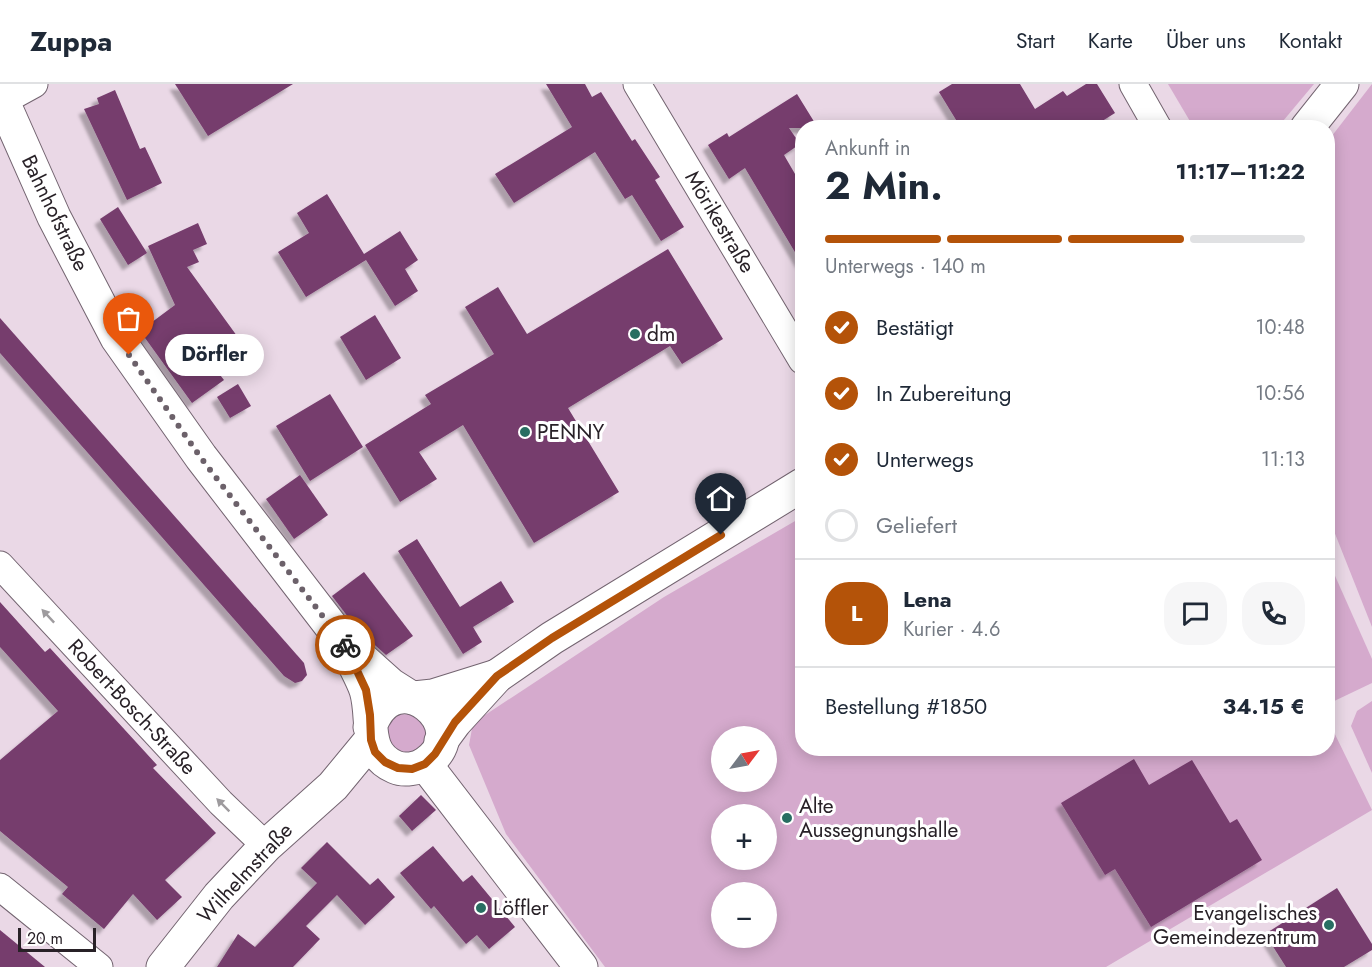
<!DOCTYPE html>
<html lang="de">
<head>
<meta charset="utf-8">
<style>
	body { margin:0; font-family:Jost,sans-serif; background:#f6f6f7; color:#1f2937; height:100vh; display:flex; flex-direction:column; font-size:22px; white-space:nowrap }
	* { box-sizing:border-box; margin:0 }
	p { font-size:20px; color:#747a83 }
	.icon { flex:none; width:33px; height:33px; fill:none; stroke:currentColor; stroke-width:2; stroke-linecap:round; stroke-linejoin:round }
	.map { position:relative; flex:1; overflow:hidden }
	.details { position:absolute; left:795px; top:36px; width:540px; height:636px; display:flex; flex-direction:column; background:#fff; border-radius:24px; box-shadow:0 3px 15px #0003 }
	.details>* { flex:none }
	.needle { width:39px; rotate:58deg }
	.fabs { position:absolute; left:711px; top:642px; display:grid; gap:12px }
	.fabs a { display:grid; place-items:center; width:66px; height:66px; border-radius:50%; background:#fff; box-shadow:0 3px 15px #0003; font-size:30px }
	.scale { position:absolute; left:18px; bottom:15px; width:78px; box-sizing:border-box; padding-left:6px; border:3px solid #282127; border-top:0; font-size:16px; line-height:21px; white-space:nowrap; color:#282127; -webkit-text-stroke:4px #fff; paint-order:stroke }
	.pin { position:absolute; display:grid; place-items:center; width:51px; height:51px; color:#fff; margin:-62px -26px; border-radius:50% 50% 50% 0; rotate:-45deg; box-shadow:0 0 6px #0007 }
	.pin .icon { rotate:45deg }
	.courier { position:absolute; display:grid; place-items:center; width:60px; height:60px; margin:-30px; border:4px solid #b45309; border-radius:50%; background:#fff; color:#222; box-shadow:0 2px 8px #0007 }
	.bubble { position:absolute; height:42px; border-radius:21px; background:#fff; box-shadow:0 3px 15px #0003; font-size:20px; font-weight:700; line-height:42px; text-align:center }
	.head em { font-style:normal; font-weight:700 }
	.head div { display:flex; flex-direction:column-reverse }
	.head { display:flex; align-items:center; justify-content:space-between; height:102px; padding:0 30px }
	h1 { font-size:39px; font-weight:700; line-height:45px }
	.bar { display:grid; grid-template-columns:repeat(4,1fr); gap:9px 6px; align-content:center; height:72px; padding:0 30px }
	.bar i { height:8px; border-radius:4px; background:#e0e1e3 }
	.bar .selected { background:#b45309 }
	.bar p { grid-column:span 4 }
	.line { display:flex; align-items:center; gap:15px; padding:0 30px; border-top:2px solid #e0e1e3 }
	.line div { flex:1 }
	.round { display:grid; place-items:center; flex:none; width:63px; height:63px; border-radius:24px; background:#f6f6f7 }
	ol { padding:0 30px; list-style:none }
	li { display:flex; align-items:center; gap:18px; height:66px }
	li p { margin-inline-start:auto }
	li .icon { padding:6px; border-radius:50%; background:#b45309; color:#fff; stroke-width:4 }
	li:last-child { color:#747a83 }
	li i { width:33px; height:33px; border:3px solid #e0e1e3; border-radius:50% }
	header { display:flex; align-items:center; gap:36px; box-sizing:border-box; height:84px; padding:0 30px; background:#fff; border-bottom:2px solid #e0e1e3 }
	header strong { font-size:28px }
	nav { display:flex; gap:33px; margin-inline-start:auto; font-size:21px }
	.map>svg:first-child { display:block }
	.green { fill:#d5aacd; fill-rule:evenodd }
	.building { fill:#763c6d; filter:url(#shadow) }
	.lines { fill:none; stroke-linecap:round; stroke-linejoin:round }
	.minor-casing { stroke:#736470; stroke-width:29 }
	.tertiary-casing { stroke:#736470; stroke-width:35 }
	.minor { stroke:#fff; stroke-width:27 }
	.tertiary { stroke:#fff; stroke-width:33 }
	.oneway { fill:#9e9b9e }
	.done { stroke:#6c616a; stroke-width:6; stroke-dasharray:0 10.8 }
	.route { stroke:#b45309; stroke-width:8 }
	.poi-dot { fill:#286e62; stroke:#fff; stroke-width:2 }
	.labels { text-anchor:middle; stroke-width:6; stroke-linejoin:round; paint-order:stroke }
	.street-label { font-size:21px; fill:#282127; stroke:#fff }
	.poi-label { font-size:21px; fill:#282127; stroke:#fff; text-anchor:start }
</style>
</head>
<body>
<header>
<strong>Zuppa</strong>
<nav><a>Start</a><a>Karte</a><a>Über uns</a><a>Kontakt</a></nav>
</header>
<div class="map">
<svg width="1372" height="883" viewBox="0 0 1372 883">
	<defs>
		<filter id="shadow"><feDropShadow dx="-5.5" dy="5.5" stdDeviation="1.5" flood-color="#0004"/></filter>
	</defs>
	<rect width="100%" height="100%" fill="#ead8e6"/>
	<g class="green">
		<polygon points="1168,0 1314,0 1278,43 1194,44"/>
		<polygon points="1372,0 1372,543 1328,432 1328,57"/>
		<path d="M802,433V664H1328V636L1372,726L1106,883H605L506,750L469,661L473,639L664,513ZM722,652H766V698H722ZM722,730H766V776H722ZM722,808H766V854H722Z"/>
		<polygon points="1328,476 1372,575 1372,599 1328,620"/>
		<polygon points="1372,617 1372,689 1351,642 1357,627"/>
		<polygon points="396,630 421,631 430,652 419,669 399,670 387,658 386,641"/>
	</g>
	<g class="building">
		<polygon points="175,0 293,0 208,52"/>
		<polygon points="546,0 585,0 592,13 601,8 632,57 635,55 660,93 655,96 684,143 661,157 632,111 625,115 595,68 514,119 495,90 572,43"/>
		<polygon points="952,0 1020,0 1035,25 1063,7 1067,12 1086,0 1097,0 1115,29 1091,44 961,44 939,8"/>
		<polygon points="115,6 140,65 145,63 162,99 127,116 84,25 99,20 97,14"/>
		<polygon points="797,10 818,44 789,44 800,60 784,71 802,102 802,180 745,84 729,95 708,61 727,49 729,53"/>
		<polygon points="327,110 364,170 400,147 418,176 405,185 418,207 395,222 366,176 306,213 278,168 309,149 297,129"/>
		<polygon points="118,123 147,169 128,181 100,135"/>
		<polygon points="198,139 207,160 193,166 199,178 187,183 237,252 207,274 224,296 192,319 140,247 175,221 148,162"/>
		<polygon points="668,165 723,255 682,280 670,262 568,324 619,408 534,459 463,341 419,368 437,395 400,418 365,361 431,320 425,311 494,270 465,223 498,203 527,250"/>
		<polygon points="375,231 401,274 366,296 340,253"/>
		<polygon points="0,234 304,579 307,591 302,597 295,599 284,592 0,269"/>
		<polygon points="238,300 251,322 230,334 217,313"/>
		<polygon points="330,310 363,363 310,397 276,342"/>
		<polygon points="300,391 328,431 294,455 266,415"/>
		<polygon points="417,455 460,523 501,497 514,518 473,543 482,558 463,570 398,467"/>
		<polygon points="364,488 413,552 386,571 358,546 332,512"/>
		<polygon points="0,518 45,568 50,564 157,681 153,684 216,749 165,796 182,813 157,836 133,810 104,845 62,810 68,803 0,747 0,676 58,627 0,563"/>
		<polygon points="1134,675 1149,701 1192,676 1230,739 1237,735 1262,776 1151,843 1115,785 1105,791 1061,719"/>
		<polygon points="421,711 436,726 412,747 399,732"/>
		<polygon points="327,758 370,801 378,794 395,813 365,841 337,811 306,842 320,855 293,883 217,883 238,850 255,863 317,799 301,784"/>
		<polygon points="433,762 463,798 472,791 515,843 489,865 477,851 466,860 434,822 431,825 400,789"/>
		<polygon points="1337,804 1372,860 1372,866 1344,883 1286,883 1265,850"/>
		<polygon points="0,846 45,883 0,883"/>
	</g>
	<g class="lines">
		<g class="minor-casing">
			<g id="minor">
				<polyline points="637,0 802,276"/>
				<polyline points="1133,0 1158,44"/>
				<polyline points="3,17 34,0"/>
				<polyline points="0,481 221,719 266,762"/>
				<polyline points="0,803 99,883"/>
			</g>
		</g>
		<g class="tertiary-casing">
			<g id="tertiary">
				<polyline points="0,11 54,133 117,254 201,373 344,559 391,601 410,613"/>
				<polyline points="1307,44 1342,0"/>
				<path d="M349,569C354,581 362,594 366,606C375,635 362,669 395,683C404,687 418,685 426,679C478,644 395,572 370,643"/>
				<polyline points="414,614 433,612 497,592"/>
				<polyline points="441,657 455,638 497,592 552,554 802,401"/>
				<polyline points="425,680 581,883"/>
				<polyline points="163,883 219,812 266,762 333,702 371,656"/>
			</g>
		</g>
		<use href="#minor" class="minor"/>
		<use href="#tertiary" class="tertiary"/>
	</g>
	<defs><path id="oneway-solid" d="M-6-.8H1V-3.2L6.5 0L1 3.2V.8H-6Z" transform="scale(1.5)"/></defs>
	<g class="oneway">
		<use href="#oneway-solid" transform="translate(48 532) rotate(-133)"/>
		<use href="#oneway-solid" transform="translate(223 721) rotate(-135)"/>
	</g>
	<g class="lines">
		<polyline class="done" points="129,271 201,374 345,561"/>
		<polyline class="route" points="345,561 366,606 370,631 371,656 375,668 385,678 398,684 412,685 425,680 435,670 455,638 497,592 552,554 721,451"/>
	</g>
	<g class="poi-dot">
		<circle cx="635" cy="250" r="6"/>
		<circle cx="525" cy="348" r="6"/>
		<circle cx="787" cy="734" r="6"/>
		<circle cx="481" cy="824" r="6"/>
		<circle cx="1329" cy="841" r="6"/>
	</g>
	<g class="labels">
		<g class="street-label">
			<text transform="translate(55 129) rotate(64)" y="7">Bahnhofstraße</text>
			<text transform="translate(720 138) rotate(59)" y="7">Mörikestraße</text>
			<text transform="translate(132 623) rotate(47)" y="7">Robert-Bosch-Straße</text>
			<text transform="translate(245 789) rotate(-47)" y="7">Wilhelmstraße</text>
		</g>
		<g class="poi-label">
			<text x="647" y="257">dm</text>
			<text x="537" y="355">PENNY</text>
			<text x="799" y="729">Alte<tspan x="799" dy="24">Aussegnungshalle</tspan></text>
			<text x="493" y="831">Löffler</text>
			<text x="1317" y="836" text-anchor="end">Evangelisches<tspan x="1317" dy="24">Gemeindezentrum</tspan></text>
		</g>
	</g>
</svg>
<div class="fabs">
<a><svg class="needle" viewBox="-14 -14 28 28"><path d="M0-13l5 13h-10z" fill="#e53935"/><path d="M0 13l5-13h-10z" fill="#747a83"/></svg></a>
<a>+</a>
<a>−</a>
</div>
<div class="scale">20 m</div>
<div class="pin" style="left:129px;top:271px;background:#ea580c"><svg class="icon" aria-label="bag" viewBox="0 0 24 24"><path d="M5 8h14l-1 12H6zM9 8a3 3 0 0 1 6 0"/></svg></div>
<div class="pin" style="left:721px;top:451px;background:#1f2937"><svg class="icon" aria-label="home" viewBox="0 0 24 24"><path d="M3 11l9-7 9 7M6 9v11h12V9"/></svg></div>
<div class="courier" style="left:345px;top:561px"><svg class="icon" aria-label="bike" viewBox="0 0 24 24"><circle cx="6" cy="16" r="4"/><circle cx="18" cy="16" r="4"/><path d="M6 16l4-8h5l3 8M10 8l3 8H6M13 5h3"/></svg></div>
<div class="bubble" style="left:165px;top:250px;width:99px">Dörfler</div>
<section class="details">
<div class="head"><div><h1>2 Min.</h1><p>Ankunft in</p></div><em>11:17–11:22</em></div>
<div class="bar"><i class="selected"></i><i class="selected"></i><i class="selected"></i><i></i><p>Unterwegs · 140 m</p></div>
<ol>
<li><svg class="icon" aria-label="check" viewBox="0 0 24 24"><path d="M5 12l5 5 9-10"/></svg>Bestätigt<p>10:48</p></li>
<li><svg class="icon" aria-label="check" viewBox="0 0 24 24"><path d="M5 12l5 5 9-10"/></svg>In Zubereitung<p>10:56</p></li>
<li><svg class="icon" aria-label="check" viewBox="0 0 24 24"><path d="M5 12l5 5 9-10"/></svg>Unterwegs<p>11:13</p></li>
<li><i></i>Geliefert</li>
</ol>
<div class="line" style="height:108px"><b class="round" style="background:#b45309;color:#fff">L</b><div><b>Lena</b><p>Kurier · 4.6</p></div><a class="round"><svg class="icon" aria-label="chat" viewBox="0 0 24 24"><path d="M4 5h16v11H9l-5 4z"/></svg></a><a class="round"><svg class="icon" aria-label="phone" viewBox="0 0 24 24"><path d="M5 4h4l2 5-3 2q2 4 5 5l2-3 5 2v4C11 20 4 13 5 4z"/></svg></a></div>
<div class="line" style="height:78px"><div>Bestellung #1850</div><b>34.15 €</b></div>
</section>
</div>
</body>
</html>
